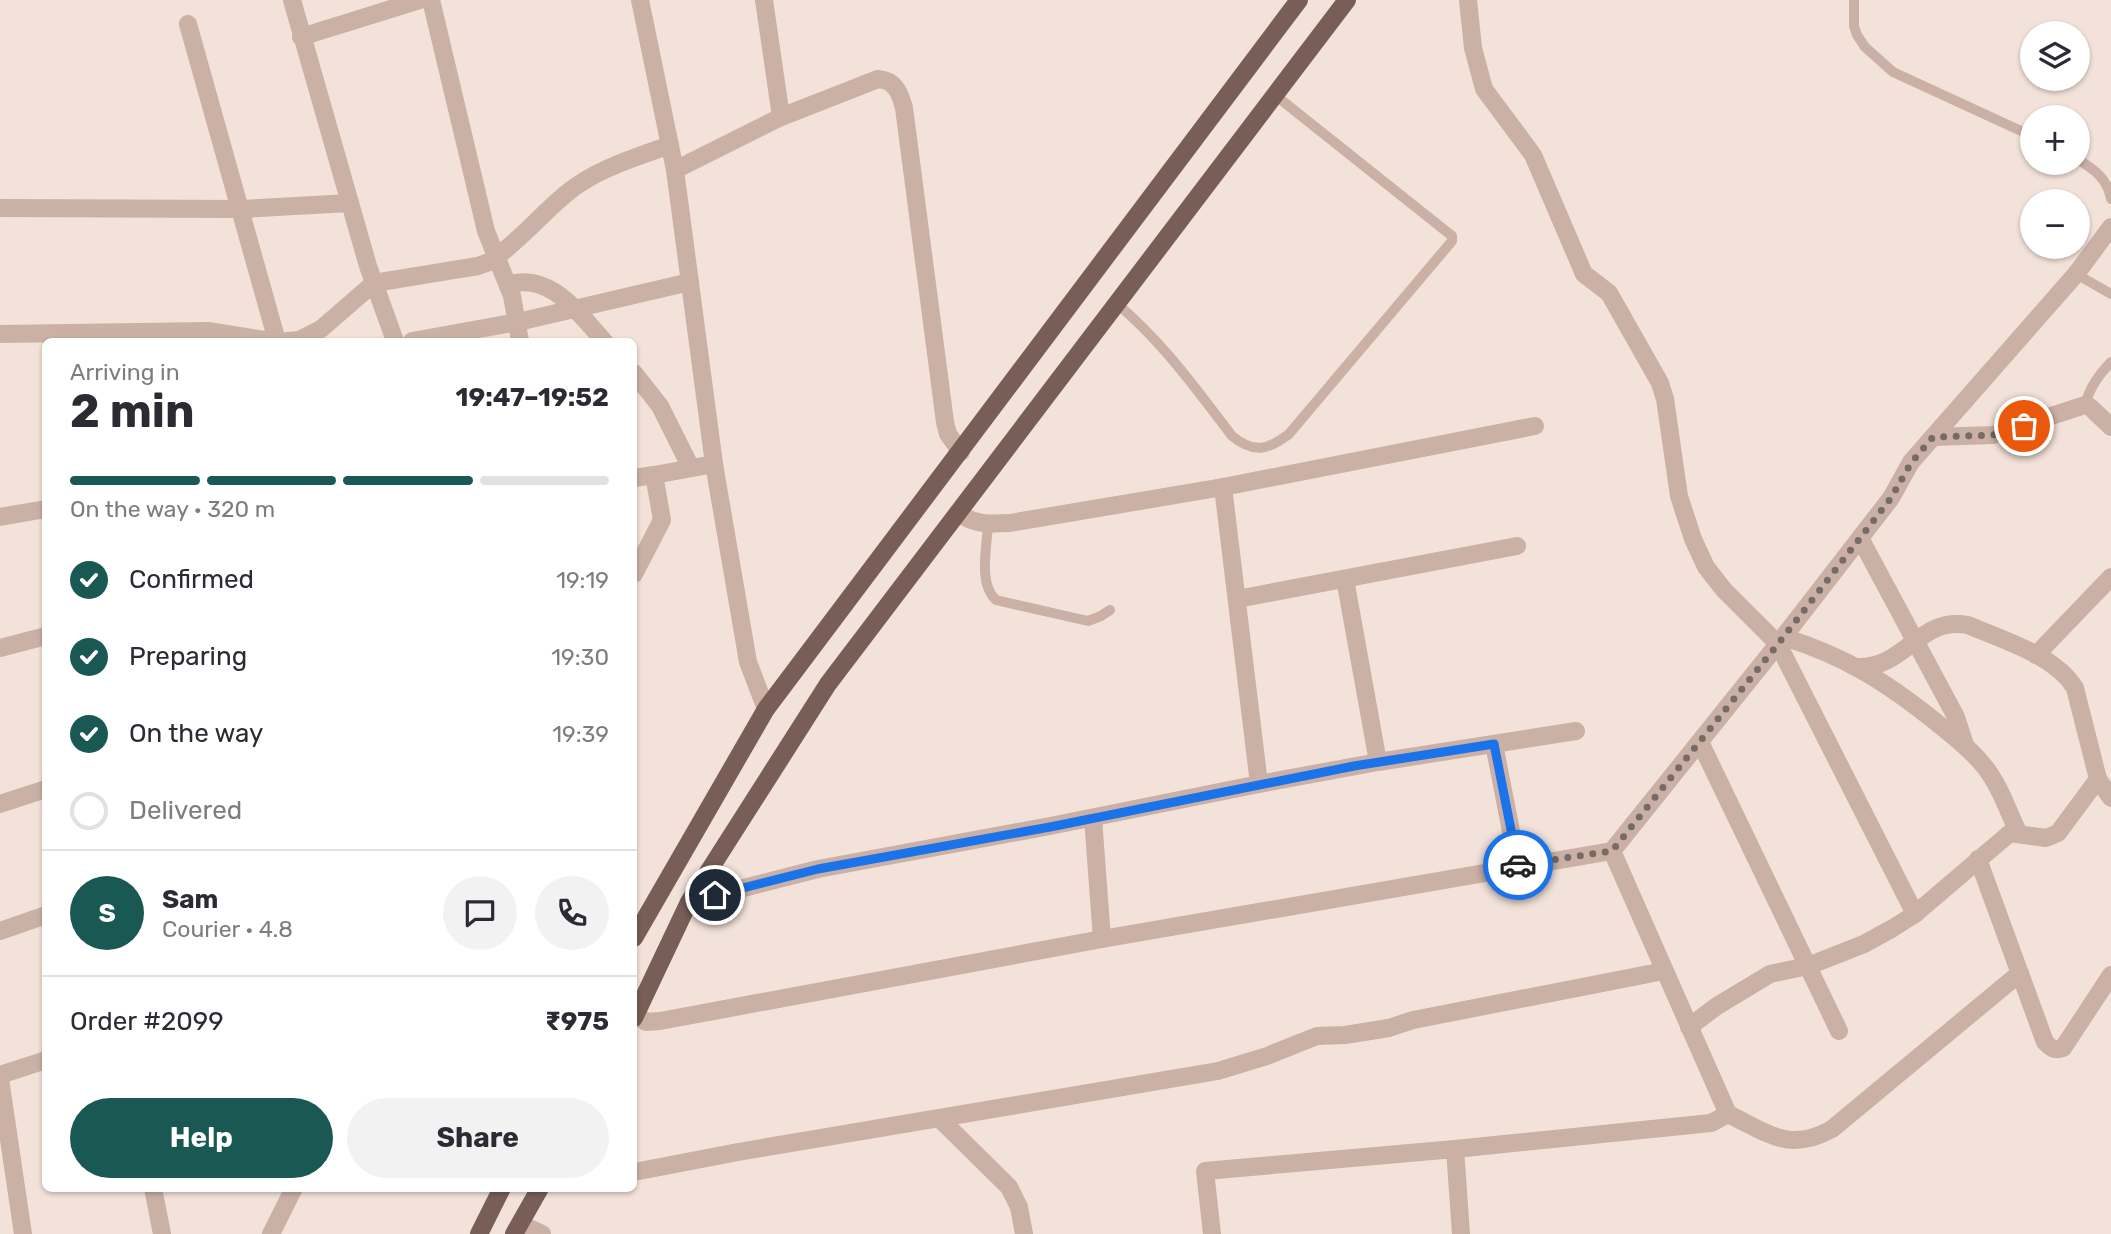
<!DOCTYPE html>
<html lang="en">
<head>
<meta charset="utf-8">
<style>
	body { margin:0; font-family:Rubik,sans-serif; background:#f2f2f3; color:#2b2b33; height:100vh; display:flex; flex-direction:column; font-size:26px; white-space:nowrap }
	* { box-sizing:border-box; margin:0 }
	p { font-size:23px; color:#7c7c81 }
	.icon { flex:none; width:38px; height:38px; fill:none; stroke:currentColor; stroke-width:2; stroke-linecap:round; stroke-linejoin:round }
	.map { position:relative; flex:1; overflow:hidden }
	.details { position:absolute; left:42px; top:338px; width:595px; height:854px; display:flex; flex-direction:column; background:#fff; border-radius:10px; box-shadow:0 2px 5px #0004 }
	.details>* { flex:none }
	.tools { position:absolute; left:2020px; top:21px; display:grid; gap:14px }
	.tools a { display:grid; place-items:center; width:70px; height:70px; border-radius:50%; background:#fff; box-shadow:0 2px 5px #0004; font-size:35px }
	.pin { position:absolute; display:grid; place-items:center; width:60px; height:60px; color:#fff; margin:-30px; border:4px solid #fff; border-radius:50%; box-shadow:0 2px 7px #0007 }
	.courier { position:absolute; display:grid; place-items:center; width:70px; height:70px; margin:-35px; border:5px solid #1a73e8; border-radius:50%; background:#fff; color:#222; box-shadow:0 2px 9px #0007 }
	.overview em { font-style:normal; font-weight:700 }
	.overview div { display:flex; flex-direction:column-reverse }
	.overview { display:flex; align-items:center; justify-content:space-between; height:119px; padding:0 28px }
	h1 { font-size:46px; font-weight:700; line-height:52px }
	.bar { display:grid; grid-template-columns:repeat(4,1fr); gap:10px 7px; align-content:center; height:84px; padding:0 28px }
	.bar i { height:9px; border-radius:5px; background:#e1e1e2 }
	.bar .current { background:#1a5953 }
	.bar p { grid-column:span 4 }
	.line { display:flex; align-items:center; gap:18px; padding:0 28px; border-top:2px solid #e1e1e2 }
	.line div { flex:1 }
	.round { display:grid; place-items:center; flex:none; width:74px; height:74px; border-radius:37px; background:#f2f2f3 }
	ol { padding:0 28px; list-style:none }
	li { display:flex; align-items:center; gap:21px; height:77px }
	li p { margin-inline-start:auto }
	li .icon { padding:7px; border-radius:50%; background:#1a5953; color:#fff; stroke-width:4 }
	li:last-child { color:#7c7c81 }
	li i { width:38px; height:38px; border:4px solid #e1e1e2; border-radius:50% }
	.button { display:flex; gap:14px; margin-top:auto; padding:14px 28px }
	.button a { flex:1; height:80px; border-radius:42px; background:#1a5953; color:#fff; font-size:28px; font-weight:700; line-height:80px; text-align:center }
	.button a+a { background:#f2f2f3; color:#2b2b33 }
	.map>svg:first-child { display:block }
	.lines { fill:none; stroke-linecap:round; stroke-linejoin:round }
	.lane { stroke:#cbb0a5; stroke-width:10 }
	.street { stroke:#cbb0a5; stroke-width:18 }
	.primary { stroke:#795d57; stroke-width:18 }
	.done { stroke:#786a65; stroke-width:7; stroke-dasharray:0 12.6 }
	.route { stroke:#1a73e8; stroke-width:9 }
</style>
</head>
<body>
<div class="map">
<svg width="2111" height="1234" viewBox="0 0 2111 1234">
	<rect width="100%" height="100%" fill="#f2e2d9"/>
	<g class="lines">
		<g class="lane">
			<polyline points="1854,0 1854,26 1857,35 1865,47 1893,72 2032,136"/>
			<path d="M2077,159C2094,169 2108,179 2111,199"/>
			<polyline points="2076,274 2111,294"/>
			<path d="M1116,303C1162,341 1196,389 1232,436C1254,454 1268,450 1289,434L1452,241V236L1275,95"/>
			<path d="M2085,405C2090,387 2098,376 2111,362"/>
			<path d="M988,524C987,547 978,584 996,600L1088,621L1101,616L1110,610"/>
		</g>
		<g class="street">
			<polyline points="292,0 368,266 395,341"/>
			<polyline points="431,0 486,231 512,296 520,341"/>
			<polyline points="640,0 675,170 714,464 748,662 766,709"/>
			<polyline points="764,0 781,117"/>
			<polyline points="1468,0 1473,48 1484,89 1533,155 1584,274 1609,293 1660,383 1665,399 1679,496 1693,539 1706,567 1724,590 1778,644 1915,914"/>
			<polyline points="188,24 277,341"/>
			<polyline points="301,37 420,0"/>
			<path d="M675,170L781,117L878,79C895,80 900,93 904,108L945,422L948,434L961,452"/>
			<polyline points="0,208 242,209 350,203"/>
			<path d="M508,285C550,271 579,314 604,341"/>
			<polyline points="0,334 208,331 271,341"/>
			<path d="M287,341L299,340L321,329L374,283L478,266L489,262C518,243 540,215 567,193C596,169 634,158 670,145"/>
			<polyline points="412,341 518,322 690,282"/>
			<polyline points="634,373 660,406 691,468"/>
			<polyline points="1933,437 1993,435 2085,405 2090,407 2111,427"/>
			<polyline points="634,478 654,475"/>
			<polyline points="1223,487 1259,784"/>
			<path d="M958,513C975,525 989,524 1010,523L1223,487L1535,426"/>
			<polyline points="0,517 46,509"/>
			<polyline points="1860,538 1956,717 1965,745"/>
			<polyline points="634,574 662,520 654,475 714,464"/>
			<polyline points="1345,579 1378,762"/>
			<polyline points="1237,599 1517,546"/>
			<path d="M1783,637C1845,656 1886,682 1936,722C1953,736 1971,749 1984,766C1999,784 2008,811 2018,832"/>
			<polyline points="0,648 46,636"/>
			<polyline points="2036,655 2111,577"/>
			<path d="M1859,667C1907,667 1919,616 1968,625C2002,640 2055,655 2075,688L2098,779L2111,798"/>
			<polyline points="1700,742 1839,1031"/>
			<polyline points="1494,744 1518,867"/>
			<polyline points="0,804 46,789"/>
			<polyline points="1093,818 1102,939"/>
			<path d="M1978,859L2045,1042C2051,1048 2054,1051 2063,1048L2111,975"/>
			<polyline points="689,902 818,869 1050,826 1259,784 1378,762 1576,731"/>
			<polyline points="0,931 46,915"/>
			<path d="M2020,973L1832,1129C1789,1153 1768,1133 1728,1114L1612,851L1778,644L1891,498L1911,462L2076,274L2111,227"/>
			<polyline points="634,1013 646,1022 660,1021 1102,939 1612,851"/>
			<polyline points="1689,1027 1717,1006 1770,974 1808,966 1864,944 1893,928 1915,914 2010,833 2046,838 2058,833 2098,779"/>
			<polyline points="0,1075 46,1060"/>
			<polyline points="0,1079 23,1234"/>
			<polyline points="939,1118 1009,1187 1019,1207 1024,1234"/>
			<polyline points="1455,1149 1711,1123 1728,1114"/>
			<polyline points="634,1172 738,1152 1218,1071 1267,1056 1317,1036 1345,1035 1389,1028 1413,1020 1664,971"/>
			<polyline points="153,1188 162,1234"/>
			<polyline points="520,1224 542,1234"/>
			<polyline points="271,1234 294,1188"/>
			<polyline points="1212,1234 1205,1171 1455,1149 1461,1234"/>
		</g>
		<g class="primary">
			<polyline points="634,938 766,709 1299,0"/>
			<polyline points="634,1018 689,902 828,684 1347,0"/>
			<polyline points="479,1234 502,1188"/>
			<polyline points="514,1234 540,1188"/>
		</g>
	</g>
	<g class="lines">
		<polyline class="done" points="1518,865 1612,851 1778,644 1891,498 1911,463 1933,437 1993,435 2024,426"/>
		<polyline class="route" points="715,895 818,869 1050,827 1354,766 1494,744 1518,865"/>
	</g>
</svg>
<div class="tools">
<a><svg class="icon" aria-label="layers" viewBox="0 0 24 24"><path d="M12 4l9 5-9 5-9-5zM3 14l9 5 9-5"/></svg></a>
<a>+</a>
<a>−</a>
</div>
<div class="pin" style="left:2024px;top:426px;background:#ea580c"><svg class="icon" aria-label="bag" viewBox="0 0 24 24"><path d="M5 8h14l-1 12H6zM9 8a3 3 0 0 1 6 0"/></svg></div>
<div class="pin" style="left:715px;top:895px;background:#1f2937"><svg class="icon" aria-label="home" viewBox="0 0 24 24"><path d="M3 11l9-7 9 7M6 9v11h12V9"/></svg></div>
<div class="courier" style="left:1518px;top:865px"><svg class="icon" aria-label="car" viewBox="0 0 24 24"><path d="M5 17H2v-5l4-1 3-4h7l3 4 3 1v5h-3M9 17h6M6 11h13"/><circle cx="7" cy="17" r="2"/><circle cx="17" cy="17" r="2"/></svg></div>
<section class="details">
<div class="overview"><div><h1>2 min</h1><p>Arriving in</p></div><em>19:47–19:52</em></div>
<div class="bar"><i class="current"></i><i class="current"></i><i class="current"></i><i></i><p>On the way · 320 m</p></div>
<ol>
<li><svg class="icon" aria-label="check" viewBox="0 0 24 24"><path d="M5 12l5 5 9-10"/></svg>Confirmed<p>19:19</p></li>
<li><svg class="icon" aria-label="check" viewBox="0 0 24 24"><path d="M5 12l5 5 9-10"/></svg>Preparing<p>19:30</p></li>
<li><svg class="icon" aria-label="check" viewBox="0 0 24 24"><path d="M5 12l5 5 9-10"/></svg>On the way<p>19:39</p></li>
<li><i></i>Delivered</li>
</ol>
<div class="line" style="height:126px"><b class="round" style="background:#1a5953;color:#fff">S</b><div><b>Sam</b><p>Courier · 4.8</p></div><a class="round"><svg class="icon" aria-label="chat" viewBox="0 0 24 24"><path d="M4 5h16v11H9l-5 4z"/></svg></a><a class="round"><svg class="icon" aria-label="phone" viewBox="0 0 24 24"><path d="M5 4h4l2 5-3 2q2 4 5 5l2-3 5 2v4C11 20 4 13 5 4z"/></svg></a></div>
<div class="line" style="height:91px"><div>Order #2099</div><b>₹975</b></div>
<div class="button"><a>Help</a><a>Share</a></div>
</section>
</div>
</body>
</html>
